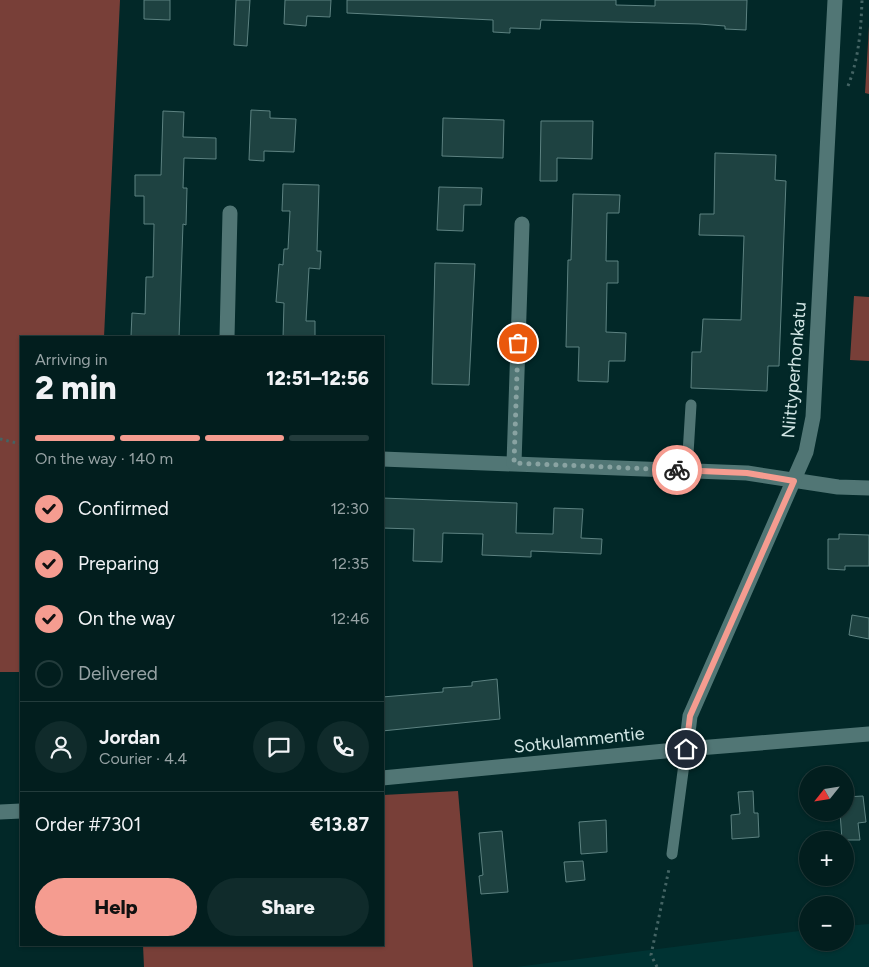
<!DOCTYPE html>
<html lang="en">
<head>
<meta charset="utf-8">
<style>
	body { margin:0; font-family:Figtree,sans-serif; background:#102b2b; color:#f1f3f6; height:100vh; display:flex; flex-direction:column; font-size:19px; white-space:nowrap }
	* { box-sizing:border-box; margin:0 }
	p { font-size:16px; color:#96a2a4 }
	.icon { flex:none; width:28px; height:28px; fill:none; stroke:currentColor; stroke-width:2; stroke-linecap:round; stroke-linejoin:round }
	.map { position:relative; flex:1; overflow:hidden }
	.sheet { position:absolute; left:20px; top:336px; width:364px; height:610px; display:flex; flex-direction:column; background:#021e1e; border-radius:0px; box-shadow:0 1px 4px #0004,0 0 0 1px #233c3c }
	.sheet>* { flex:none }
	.needle { width:32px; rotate:240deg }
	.buttons { position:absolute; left:799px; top:766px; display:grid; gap:10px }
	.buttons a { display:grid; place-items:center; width:55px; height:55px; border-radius:50%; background:#021e1e; box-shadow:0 1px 4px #0004,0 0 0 1px #233c3c; font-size:25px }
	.pin { position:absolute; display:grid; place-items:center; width:42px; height:42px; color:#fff; margin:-21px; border:2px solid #fff; border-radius:50%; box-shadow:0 1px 5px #0007 }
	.courier { position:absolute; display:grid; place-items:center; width:50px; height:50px; margin:-25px; border:4px solid #f59c90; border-radius:50%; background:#fff; color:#222; box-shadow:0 1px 6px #0007 }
	.headline em { font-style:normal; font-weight:800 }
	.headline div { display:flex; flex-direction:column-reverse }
	.headline { display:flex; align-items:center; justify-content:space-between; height:85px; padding:0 15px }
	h1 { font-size:32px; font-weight:800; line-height:38px }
	.bar { display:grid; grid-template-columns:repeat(4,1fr); gap:8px 5px; align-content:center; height:60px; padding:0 15px }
	.bar i { height:6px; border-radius:4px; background:#233c3c }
	.bar .on { background:#f59c90 }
	.bar p { grid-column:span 4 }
	.line { display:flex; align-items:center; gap:12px; padding:0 15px; border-top:1px solid #233c3c }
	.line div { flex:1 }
	.round { display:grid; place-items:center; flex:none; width:52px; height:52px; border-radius:26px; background:#102b2b }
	ol { padding:0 15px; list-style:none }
	li { display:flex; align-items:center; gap:15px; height:55px }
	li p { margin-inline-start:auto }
	li .icon { padding:5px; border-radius:50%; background:#f59c90; color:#111; stroke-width:4 }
	li:last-child { color:#96a2a4 }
	li i { width:28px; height:28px; border:2px solid #233c3c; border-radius:50% }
	.cta { display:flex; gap:10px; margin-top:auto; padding:10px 15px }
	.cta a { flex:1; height:58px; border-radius:30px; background:#f59c90; color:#111; font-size:20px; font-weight:800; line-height:58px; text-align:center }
	.cta a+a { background:#102b2b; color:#f1f3f6 }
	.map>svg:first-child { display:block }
	.built { fill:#033 }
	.forest { fill:#783f38 }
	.building { fill:#1e4241; stroke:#5d8281 }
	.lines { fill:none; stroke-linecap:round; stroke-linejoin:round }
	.path { stroke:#446464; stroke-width:3; stroke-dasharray:2.5 4; stroke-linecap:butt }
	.lane { stroke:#517675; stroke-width:11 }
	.street { stroke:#517675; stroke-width:15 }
	.done { stroke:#89a3a2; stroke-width:5; stroke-dasharray:0 9 }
	.route { stroke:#f59c90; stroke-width:6 }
	.labels { text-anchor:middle; stroke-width:4.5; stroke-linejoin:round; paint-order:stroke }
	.street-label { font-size:18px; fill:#d1e5e4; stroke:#022828 }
</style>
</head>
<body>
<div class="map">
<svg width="869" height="967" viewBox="0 0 869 967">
	<rect width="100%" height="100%" fill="#022828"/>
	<polygon class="built" points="869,924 869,967 516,967 807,930 808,942 845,942 845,926"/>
	<g class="forest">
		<polygon points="0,0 120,0 104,337 21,338 21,672 0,672"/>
		<polygon points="869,26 869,94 865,93"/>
		<polygon points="854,296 869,297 869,361 850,360"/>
		<polygon points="458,791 473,967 144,967 143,945 382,945 383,795"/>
	</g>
	<g class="building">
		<polygon points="144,0 170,0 170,20 144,19"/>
		<polygon points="236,0 250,0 247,46 234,45"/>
		<polygon points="285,0 331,0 330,17 307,16 306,26 284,24"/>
		<polygon points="347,0 616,0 616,5 655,6 655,0 747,0 746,30 725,29 725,26 699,24 541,20 540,29 510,28 510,33 493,32 493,20 347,13"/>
		<polygon points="251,110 270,111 270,118 296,119 294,152 264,151 264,161 249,160"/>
		<polygon points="163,111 184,112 183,137 216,138 216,159 184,158 183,188 187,188 186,225 183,224 179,338 142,338 142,336 131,336 132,313 145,314 146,277 153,277 154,224 144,224 144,196 135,196 135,175 161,175"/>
		<polygon points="443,118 504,120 503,158 442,156"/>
		<polygon points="541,121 593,121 592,159 557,158 557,181 540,181"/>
		<polygon points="715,153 776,155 775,180 786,181 779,366 768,366 767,391 691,388 692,352 701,352 703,319 741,320 744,236 699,235 700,214 714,214"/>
		<polygon points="283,184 319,185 317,251 321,251 320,269 309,268 306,321 315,321 315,336 283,338 284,303 276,302 279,264 283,265 284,249 288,249 290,211 282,211"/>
		<polygon points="439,187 482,188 481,205 464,205 463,231 437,230"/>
		<polygon points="573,194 620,195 619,213 607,213 606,261 618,261 618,283 607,283 606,332 626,333 625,361 609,361 608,382 578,381 579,347 566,347 568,260 571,260"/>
		<polygon points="435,263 475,264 469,385 432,384"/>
		<polygon points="382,498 517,503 516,533 553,534 554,508 583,509 581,538 602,539 601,554 531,551 531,557 482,555 483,534 443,533 442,562 413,561 414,529 382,528"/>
		<polygon points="839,534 869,535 869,566 845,566 845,570 828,569 828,539 839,539"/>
		<polygon points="852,615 869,618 869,639 849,635"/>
		<polygon points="497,679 500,719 382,731 382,697 443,692 443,688 472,686 472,682"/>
		<polygon points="753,791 754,813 758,813 759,837 732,839 731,815 740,814 738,792"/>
		<polygon points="863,796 866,822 858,823 860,840 842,840 840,812 845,812 845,797"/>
		<polygon points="606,820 607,852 581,854 579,822"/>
		<polygon points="502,831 508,892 481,894 479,876 483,875 479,833"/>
		<polygon points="583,861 585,880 566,882 564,862"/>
	</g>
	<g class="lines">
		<g class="path">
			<path d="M848,86C859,58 861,29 862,0"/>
			<polyline points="0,439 21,444"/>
			<polyline points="657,967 651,955 669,869"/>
		</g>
		<g class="lane">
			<polyline points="687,470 691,405"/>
			<polyline points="672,854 686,749"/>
		</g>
		<g class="street">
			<polyline points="227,338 230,213"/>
			<polyline points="382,459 747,473 838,487 869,488"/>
			<polyline points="514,463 522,224"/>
			<polyline points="686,749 690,716 806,452 813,417 835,0"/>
			<polyline points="382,778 686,749 869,734"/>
			<polyline points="0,812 21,811"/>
		</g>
	</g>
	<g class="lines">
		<polyline class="done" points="518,343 514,463 677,470"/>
		<polyline class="route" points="677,470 747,473 794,481 690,716 686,749"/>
	</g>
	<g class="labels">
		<g class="street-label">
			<text transform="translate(794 370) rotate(-85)" y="6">Niittyperhonkatu</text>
			<text transform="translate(579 740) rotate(-6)" y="6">Sotkulammentie</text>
		</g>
	</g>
</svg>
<div class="buttons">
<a><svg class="needle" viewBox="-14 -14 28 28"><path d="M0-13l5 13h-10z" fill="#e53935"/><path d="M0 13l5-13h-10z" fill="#96a2a4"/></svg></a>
<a>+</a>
<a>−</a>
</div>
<div class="pin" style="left:518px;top:343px;background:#ea580c"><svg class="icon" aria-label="bag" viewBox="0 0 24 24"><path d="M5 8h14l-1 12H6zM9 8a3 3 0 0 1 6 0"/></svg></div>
<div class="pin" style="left:686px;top:749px;background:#1f2937"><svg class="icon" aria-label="home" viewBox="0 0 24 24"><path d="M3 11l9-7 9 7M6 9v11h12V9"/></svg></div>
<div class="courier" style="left:677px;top:470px"><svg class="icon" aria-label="bike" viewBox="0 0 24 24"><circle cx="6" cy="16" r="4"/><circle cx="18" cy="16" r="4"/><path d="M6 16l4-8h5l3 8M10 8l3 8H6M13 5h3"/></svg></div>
<section class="sheet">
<div class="headline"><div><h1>2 min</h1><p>Arriving in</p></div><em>12:51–12:56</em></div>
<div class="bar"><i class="on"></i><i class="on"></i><i class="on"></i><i></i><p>On the way · 140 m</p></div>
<ol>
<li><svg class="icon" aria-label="check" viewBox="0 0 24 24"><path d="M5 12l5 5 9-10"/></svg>Confirmed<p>12:30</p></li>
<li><svg class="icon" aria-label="check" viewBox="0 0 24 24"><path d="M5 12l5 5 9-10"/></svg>Preparing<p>12:35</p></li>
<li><svg class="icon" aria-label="check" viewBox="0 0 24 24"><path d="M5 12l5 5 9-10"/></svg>On the way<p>12:46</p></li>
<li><i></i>Delivered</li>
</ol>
<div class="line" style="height:90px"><a class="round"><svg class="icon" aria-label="person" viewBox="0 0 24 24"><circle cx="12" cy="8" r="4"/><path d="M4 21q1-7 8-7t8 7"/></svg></a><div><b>Jordan</b><p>Courier · 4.4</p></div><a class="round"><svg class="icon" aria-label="chat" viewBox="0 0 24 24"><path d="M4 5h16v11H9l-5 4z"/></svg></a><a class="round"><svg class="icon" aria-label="phone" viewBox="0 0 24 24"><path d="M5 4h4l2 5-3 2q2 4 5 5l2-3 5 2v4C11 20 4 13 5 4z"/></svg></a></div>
<div class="line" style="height:65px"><div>Order #7301</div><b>€13.87</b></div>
<div class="cta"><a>Help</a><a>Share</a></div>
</section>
</div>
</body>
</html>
